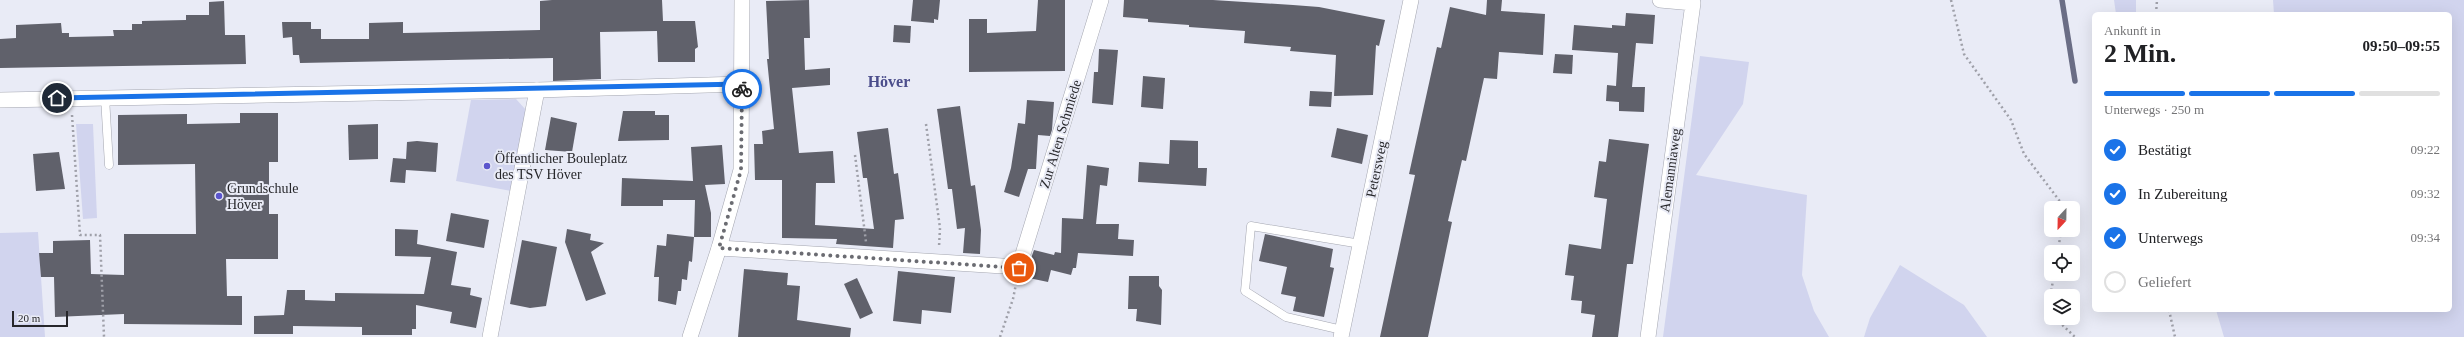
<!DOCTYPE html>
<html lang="de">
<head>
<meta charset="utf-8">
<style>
	body { margin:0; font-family:"Times New Roman",serif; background:#f6f6f6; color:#202124; height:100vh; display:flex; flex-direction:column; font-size:15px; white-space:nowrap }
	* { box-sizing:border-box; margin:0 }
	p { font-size:13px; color:#757577 }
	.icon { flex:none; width:22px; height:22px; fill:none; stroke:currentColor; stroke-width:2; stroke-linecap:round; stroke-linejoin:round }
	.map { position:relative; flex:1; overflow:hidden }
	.details { position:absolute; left:2092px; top:12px; width:360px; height:300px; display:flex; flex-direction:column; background:#fff; border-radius:6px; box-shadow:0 4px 16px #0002 }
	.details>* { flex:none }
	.needle { width:26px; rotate:202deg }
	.tools { position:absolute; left:2044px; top:201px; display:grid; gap:8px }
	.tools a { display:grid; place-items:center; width:36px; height:36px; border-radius:6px; background:#fff; box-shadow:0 4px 16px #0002; font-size:20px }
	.scale { position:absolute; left:12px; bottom:10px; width:56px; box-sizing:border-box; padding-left:4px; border:2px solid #27272b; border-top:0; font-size:11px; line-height:14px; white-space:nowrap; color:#27272b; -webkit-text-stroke:3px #e9ebf6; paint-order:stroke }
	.pin { position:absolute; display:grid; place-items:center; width:34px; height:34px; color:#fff; margin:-17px; border:2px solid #fff; border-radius:50%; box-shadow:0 1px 4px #0007 }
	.courier { position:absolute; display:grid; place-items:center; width:40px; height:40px; margin:-20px; border:3px solid #1a73e8; border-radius:50%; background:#fff; color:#222; box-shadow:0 1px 5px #0007 }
	.head em { font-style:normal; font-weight:700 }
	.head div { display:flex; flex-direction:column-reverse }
	.head { display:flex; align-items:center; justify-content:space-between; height:68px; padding:0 12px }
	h1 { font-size:26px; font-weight:700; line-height:30px }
	.bar { display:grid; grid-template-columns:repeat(4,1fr); gap:6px 4px; align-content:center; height:48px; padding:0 12px }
	.bar i { height:5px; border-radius:3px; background:#e0e0e0 }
	.bar .current { background:#1a73e8 }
	.bar p { grid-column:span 4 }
	ol { padding:0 12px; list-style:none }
	li { display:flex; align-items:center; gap:12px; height:44px }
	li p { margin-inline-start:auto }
	li .icon { padding:4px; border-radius:50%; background:#1a73e8; color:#fff; stroke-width:4 }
	li:last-child { color:#757577 }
	li i { width:22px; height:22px; border:2px solid #e0e0e0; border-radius:50% }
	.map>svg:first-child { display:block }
	.green { fill:#d1d4ee }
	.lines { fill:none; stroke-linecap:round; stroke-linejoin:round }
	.stream { stroke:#6a6d85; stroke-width:5.5 }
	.building { fill:#60616b }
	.lane-casing { stroke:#a4a6b0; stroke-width:9 }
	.street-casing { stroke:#a4a6b0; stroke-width:16 }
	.path { stroke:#9fa0a9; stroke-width:2.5; stroke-dasharray:2 3; stroke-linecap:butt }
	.lane { stroke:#fff; stroke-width:8 }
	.street { stroke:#fff; stroke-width:15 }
	.done { stroke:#6b6c72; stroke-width:4; stroke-dasharray:0 7.2 }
	.route { stroke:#1a73e8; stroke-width:5 }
	.poi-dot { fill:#5b55cd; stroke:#e9ebf6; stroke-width:1.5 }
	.labels { text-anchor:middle; stroke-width:4; stroke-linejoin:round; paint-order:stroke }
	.street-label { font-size:14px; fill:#27272b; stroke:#e9ebf6 }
	.poi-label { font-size:14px; fill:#27272b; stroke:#e9ebf6; text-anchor:start }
	.quarter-label { font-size:16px; font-weight:bold; fill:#4b4d8b; stroke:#e9ebf6 }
</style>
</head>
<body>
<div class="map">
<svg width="2464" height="337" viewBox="0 0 2464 337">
	<rect width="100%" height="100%" fill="#e9ebf6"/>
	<g class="green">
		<polygon points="2114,0 2136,0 2136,14 2116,14"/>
		<polygon points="2273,0 2464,0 2464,337 2224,337 2216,310 2450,310 2450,14 2274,14"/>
		<polygon points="1700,56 1749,62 1743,104 1696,175 1807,195 1802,275 1814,311 1829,337 1663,337"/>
		<polygon points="516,99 526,110 511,191 456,181 471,100"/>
		<polygon points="76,124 93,124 97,218 83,219"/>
		<polygon points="38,232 45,337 0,337 0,233"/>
		<polygon points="1900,265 1964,305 1987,337 1864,337 1870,318"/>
	</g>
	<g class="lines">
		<polyline class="stream" points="2062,0 2075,81"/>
	</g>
	<g class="building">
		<polygon points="552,0 662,0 663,21 695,21 698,47 695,49 695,62 658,62 657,31 600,32 601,79 553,81 553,58 300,63 299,55 293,55 292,37 283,38 282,22 311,22 311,29 321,29 321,39 369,39 369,23 403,22 403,33 540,30 540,1"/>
		<polygon points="809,0 810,38 804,38 805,70 830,68 830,85 792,88 799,153 833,151 835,183 816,183 815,225 874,229 867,178 863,178 857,132 888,128 894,174 898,173 904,219 895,220 893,248 836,244 837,239 782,238 782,180 755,180 754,144 763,144 762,131 774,129 767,59 769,59 766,1"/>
		<polygon points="913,0 940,0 938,20 934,19 934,23 911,21"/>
		<polygon points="1038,0 1065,0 1065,71 969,72 969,19 987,19 987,33 1036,31"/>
		<polygon points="1124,0 1213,0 1293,5 1319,7 1385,20 1379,46 1376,45 1373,95 1334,96 1336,55 1290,51 1291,47 1244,43 1245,31 1189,27 1189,25 1148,22 1148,19 1123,17"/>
		<polygon points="1487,0 1502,0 1501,11 1545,14 1543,55 1499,52 1497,79 1484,78 1466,161 1462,160 1448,221 1452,222 1428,337 1380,337 1415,175 1409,174 1437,47 1441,48 1450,7 1486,15"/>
		<polygon points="224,1 225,35 245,35 246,64 0,68 0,39 16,38 16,25 61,23 62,33 69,33 69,37 114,36 113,30 132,30 132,24 142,24 142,21 186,20 186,15 209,15 209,2"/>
		<polygon points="1626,13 1655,15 1653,44 1636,43 1632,87 1645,87 1644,112 1619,111 1619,102 1606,101 1607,85 1616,86 1618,53 1572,50 1574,25 1612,28 1612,25 1625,26"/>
		<polygon points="894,25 911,26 910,43 893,42"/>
		<polygon points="1099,49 1118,50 1113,105 1092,103 1094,72 1098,72"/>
		<polygon points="1555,54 1573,55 1572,74 1553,73"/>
		<polygon points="1143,76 1165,78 1163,109 1141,107"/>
		<polygon points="1310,91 1332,92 1331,107 1309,106"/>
		<polygon points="1027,100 1054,102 1052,130 1050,136 1038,135 1036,169 1028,169 1019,197 1004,192 1011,168 1018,123 1025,124"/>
		<polygon points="960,106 971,186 975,185 981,230 980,254 963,253 965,228 957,229 952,189 948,189 937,109"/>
		<polygon points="623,111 655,111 655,115 669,115 669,140 618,141"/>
		<polygon points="240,113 278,113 278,162 269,162 269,214 278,214 278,259 226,259 227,296 242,296 242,325 124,324 124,314 55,317 54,277 41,277 39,253 53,253 53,241 90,240 91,274 124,275 124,234 196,234 195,164 118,165 118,115 187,114 187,124 240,123"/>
		<polygon points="551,117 577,123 572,152 545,150"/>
		<polygon points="378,124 378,159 349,160 348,125"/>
		<polygon points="1337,128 1368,135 1362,164 1331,157"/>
		<polygon points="1609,139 1649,144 1633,264 1627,264 1618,337 1592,337 1595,315 1581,313 1582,301 1571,300 1574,276 1565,275 1569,244 1601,249 1607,199 1594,197 1599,161 1606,162"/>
		<polygon points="1170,140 1198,141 1198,168 1207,168 1206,186 1138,182 1139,162 1169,164"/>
		<polygon points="417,141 438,143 436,172 406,170 405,183 390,182 393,158 406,159 407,142"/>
		<polygon points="722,145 725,184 705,185 711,213 711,237 694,237 695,200 663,200 663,206 621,206 622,178 693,181 691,147"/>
		<polygon points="59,152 65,189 36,191 33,154"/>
		<polygon points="1087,165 1109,168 1107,186 1100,185 1096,224 1119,224 1118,239 1134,240 1133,256 1078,253 1076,268 1073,268 1071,275 1051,270 1048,282 1024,277 1034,250 1054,255 1055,252 1061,253 1062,218 1083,219"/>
		<polygon points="451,213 489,220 484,248 446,241"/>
		<polygon points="395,229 418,230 417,244 457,252 451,285 471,288 470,295 482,298 476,328 450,323 452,312 416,305 416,329 412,329 412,335 362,335 362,327 293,326 293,334 254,334 254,316 284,315 287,290 305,290 305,300 335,301 335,293 424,294 431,257 395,256"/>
		<polygon points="567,229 591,234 590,240 604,243 591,252 606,294 586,301 565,242"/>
		<polygon points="667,234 694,237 692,262 689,261 687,280 682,279 681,291 678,291 676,305 658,301 659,277 654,277 657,245 666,246"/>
		<polygon points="1265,234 1333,249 1330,267 1334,268 1324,317 1293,311 1296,297 1281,294 1287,267 1259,261"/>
		<polygon points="522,240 557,247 546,306 530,308 510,304"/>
		<polygon points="744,269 788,273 787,285 800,286 797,320 851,328 850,337 738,337"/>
		<polygon points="898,271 955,277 951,313 922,310 921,324 893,321"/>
		<polygon points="1129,276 1159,276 1159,286 1162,290 1161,325 1136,321 1137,309 1128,309"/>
		<polygon points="857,278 873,313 860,319 844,284"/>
	</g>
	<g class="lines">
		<g class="lane-casing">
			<g id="lane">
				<polyline points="105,97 109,165"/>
				<polyline points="1342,330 1286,317 1245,291 1251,226 1361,244"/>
			</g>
		</g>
		<g class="street-casing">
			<g id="street">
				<polyline points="0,100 537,90 742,84"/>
				<polyline points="719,248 1019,267 1101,0"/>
				<polyline points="490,337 537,90"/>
				<polyline points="690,337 719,248 741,170 742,0"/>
				<polyline points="1341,337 1411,0"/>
				<polyline points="1648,337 1693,3 1660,0"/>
			</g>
		</g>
		<g class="path">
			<polyline points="1951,0 1964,54 2011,120 2024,154 2065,208"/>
			<polyline points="2156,14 2157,0"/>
			<polyline points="72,115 80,235 100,235 104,337"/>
			<polyline points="926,124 940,228 939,247"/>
			<polyline points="855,155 866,242"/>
			<polyline points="2058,252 2061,230"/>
			<polyline points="2169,310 2175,337"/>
			<polyline points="2051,314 2048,311 2054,274"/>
			<polyline points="2055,318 2075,337"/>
			<polyline points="1000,337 1013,299 1016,284"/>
		</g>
		<use href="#lane" class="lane"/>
		<use href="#street" class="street"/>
	</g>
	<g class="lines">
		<polyline class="done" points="742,89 741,170 719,248 1019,268"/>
		<polyline class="route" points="57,98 742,84 742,89"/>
	</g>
	<g class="poi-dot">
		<circle cx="487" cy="166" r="4"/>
		<circle cx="219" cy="196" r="4"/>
	</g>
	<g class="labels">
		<g class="street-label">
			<text transform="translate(1060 134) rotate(-73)" y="5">Zur Alten Schmiede</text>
			<text transform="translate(1376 169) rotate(-78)" y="5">Petersweg</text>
			<text transform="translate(1670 170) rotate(-82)" y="5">Alemanniaweg</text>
		</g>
		<g class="poi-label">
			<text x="495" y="163">Öffentlicher Bouleplatz<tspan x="495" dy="16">des TSV Höver</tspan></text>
			<text x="227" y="193">Grundschule<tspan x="227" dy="16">Höver</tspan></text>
		</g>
		<g class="quarter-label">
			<text x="889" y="87">Höver</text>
		</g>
	</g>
</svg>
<div class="tools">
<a><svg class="needle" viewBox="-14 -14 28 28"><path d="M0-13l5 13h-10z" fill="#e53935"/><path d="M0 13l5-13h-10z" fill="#757577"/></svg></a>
<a><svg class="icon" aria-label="locate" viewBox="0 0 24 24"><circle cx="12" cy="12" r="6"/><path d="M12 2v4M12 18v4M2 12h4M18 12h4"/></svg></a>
<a><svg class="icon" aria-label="layers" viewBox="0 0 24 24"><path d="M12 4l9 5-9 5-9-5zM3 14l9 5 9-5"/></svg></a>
</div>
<div class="scale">20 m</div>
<div class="pin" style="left:1019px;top:268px;background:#ea580c"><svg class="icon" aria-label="bag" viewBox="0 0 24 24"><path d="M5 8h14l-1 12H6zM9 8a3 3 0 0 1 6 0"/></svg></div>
<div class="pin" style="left:57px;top:98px;background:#1f2937"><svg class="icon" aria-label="home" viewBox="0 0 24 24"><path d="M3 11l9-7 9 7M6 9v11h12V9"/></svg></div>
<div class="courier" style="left:742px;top:89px"><svg class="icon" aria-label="bike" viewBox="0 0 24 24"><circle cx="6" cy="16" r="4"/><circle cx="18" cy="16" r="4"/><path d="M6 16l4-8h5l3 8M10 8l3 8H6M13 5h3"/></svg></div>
<section class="details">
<div class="head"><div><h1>2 Min.</h1><p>Ankunft in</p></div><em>09:50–09:55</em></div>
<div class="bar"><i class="current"></i><i class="current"></i><i class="current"></i><i></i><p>Unterwegs · 250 m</p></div>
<ol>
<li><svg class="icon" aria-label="check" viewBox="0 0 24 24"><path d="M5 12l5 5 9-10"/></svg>Bestätigt<p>09:22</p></li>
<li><svg class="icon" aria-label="check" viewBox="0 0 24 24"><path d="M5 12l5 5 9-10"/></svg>In Zubereitung<p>09:32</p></li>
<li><svg class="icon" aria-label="check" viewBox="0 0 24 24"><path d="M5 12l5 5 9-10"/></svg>Unterwegs<p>09:34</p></li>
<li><i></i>Geliefert</li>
</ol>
</section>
</div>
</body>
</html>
